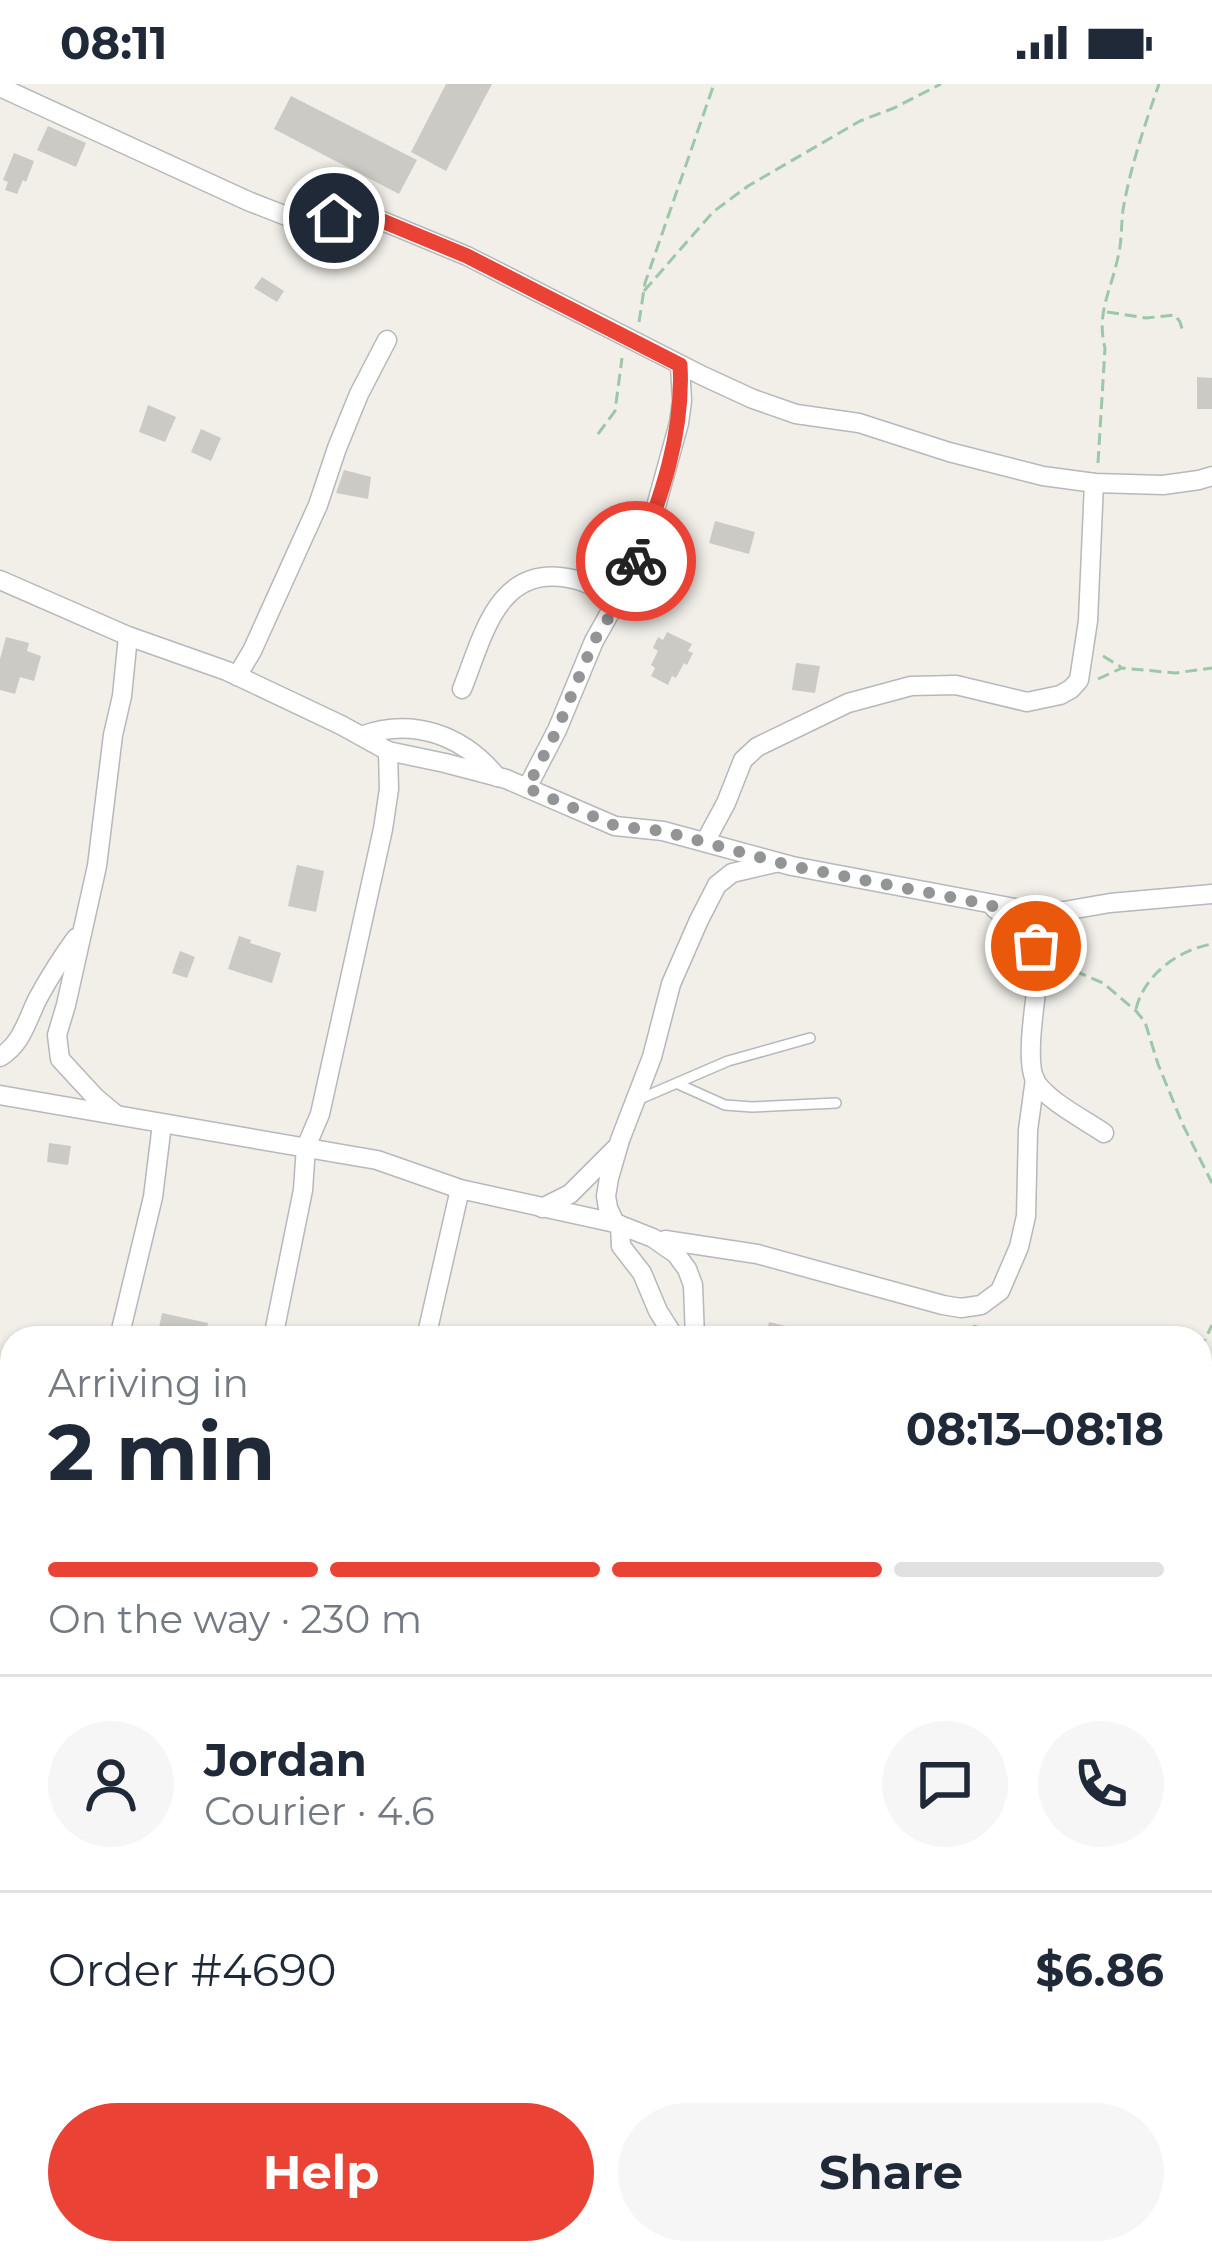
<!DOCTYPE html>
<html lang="en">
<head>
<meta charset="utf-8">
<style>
	body { margin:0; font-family:Montserrat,sans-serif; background:#f6f6f7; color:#1f2937; height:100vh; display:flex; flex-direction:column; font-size:45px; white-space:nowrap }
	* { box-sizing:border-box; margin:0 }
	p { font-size:39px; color:#747a83 }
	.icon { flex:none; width:66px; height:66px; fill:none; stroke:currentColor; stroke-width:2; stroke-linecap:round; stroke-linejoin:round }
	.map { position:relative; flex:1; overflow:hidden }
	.sheet { position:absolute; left:0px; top:1242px; width:1212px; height:939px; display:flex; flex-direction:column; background:#fff; border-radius:36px 36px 0 0; box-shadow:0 3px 9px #0004 }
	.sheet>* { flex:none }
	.pin { position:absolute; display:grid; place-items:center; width:102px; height:102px; color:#fff; margin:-51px; border:6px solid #fff; border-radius:50%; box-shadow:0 3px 12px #0007 }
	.courier { position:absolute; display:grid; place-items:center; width:120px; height:120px; margin:-60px; border:9px solid #ea4335; border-radius:50%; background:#fff; color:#222; box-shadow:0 3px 15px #0007 }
	.summary em { font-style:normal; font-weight:700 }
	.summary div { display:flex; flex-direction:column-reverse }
	.summary { display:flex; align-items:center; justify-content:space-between; height:204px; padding:0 48px }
	h1 { font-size:78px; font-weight:700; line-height:90px }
	.bar { display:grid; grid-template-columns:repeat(4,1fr); gap:18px 12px; align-content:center; height:144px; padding:0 48px }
	.bar i { height:15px; border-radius:9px; background:#e0e1e3 }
	.bar .active { background:#ea4335 }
	.bar p { grid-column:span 4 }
	.line { display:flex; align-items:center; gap:30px; padding:0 48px; border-top:3px solid #e0e1e3 }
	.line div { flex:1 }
	.round { display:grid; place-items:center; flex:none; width:126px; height:126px; border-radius:63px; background:#f6f6f7 }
	.action { display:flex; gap:24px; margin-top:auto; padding:24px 48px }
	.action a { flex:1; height:138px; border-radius:72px; background:#ea4335; color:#fff; font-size:48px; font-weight:700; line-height:138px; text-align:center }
	.action a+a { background:#f6f6f7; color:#1f2937 }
	.status { display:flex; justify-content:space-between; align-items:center; height:84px; padding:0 60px; background:#fff; direction:ltr }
	.status svg { height:33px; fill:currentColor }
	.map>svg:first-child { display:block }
	.building { fill:#cccac5 }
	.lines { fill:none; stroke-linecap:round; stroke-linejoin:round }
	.service-casing { stroke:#b5b8bc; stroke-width:12 }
	.minor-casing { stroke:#b5b8bc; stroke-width:21 }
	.path { stroke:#9cc7a9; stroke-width:3; stroke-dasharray:12 6; stroke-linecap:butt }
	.service { stroke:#fff; stroke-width:9 }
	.minor { stroke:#fff; stroke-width:18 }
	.done { stroke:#929495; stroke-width:12; stroke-dasharray:0 21.6 }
	.route { stroke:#ea4335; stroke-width:15 }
</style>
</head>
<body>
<div class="status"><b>08:11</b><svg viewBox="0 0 49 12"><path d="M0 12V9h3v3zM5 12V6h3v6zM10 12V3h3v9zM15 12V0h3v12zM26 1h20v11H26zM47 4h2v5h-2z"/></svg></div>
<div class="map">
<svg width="1212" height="2179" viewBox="0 0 1212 2179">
	<rect width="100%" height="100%" fill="#f1efe8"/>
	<g class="building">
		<polygon points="446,0 492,0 446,87 411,68"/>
		<polygon points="291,12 417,76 399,110 274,45"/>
		<polygon points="48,42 86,59 76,83 37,66"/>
		<polygon points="14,69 34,77 26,98 23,96 17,110 5,106 8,98 3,96"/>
		<polygon points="262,193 284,207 277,218 254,204"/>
		<polygon points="1197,293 1212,294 1212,325 1197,325"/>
		<polygon points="148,321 176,333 165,358 139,348"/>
		<polygon points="201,345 221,354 211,377 191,368"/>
		<polygon points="344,386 371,393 368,415 336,409"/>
		<polygon points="715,437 755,448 749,470 709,459"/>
		<polygon points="667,548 692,560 688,567 693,569 687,581 684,579 676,594 672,592 668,601 651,592 655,584 651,581 658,567 653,564 658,553 663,556"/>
		<polygon points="6,553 29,559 27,567 41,572 34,597 20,593 15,610 0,606 0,575"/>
		<polygon points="796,579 820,582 815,609 792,606"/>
		<polygon points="297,781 324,787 316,828 288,822"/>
		<polygon points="239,852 251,856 250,859 281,869 272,899 228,885"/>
		<polygon points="180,867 195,873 187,894 172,889"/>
		<polygon points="49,1059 71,1062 68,1081 47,1078"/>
		<polygon points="162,1229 208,1239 205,1254 157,1254"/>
		<polygon points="769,1238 814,1249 813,1254 765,1254"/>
	</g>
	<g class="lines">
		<g class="service-casing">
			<g id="service">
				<polyline points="678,1000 725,1021 752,1023 836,1019"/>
				<polyline points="635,1017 728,977 810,954"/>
			</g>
		</g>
		<g class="minor-casing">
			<g id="minor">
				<polyline points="0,3 248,117 289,133 380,136 467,172 703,292 753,315 796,330 859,339 949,368 1043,392 1095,399 1163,401 1199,396 1212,392"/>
				<polyline points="0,496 128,552 227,587 341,641 388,667 445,679 506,695 615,742 663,747 792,782 1036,828 1064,827 1110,819 1212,810"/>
				<polyline points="237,592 252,567 318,421 337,364 359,310 387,256"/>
				<path d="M462,605C483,553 497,481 568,494C591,498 601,506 613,525"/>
				<path d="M361,652C413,633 463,651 497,693"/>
				<polyline points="527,704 557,646 594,557 625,502 652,437 679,339 682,317 680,281"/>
				<polyline points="705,758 726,719 743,676 757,663 848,619 911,602 956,601 1027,618 1060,611 1071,605 1079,596 1088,537 1094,399"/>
				<path d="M994,824C1013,839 1032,852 1040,876C1038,903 1023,977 1036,998C1048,1017 1085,1036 1104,1049"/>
				<path d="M0,973C22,960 27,936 38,914C49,894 62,873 76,854"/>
				<polyline points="0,1011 377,1076 460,1105 615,1139 653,1154 676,1170 687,1185 693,1201 695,1254"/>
				<polyline points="114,1029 96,1014 60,975 57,951 66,921 97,782 113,651 122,612 128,552"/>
				<polyline points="542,1124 570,1110 616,1064"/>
				<polyline points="615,1139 608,1124 606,1112 609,1094 620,1056 652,973 671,900 699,836 717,801 732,789 775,779"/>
				<polyline points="620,1141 621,1162 642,1189 658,1227 675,1254"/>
				<polyline points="665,1156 757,1170 943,1221 961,1224 981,1221 1000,1207 1019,1163 1026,1132 1028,1046 1035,995"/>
				<polyline points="119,1254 153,1113 162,1040"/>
				<polyline points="273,1254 303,1106 306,1063 320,1030 383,745 389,705 388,667"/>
				<polyline points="426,1254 460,1105"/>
				<polyline points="0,1306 12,1312"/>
				<polyline points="1200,1471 1212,1458"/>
				<polyline points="0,1531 12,1533"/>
				<polyline points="1200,1588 1212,1585"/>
				<polyline points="0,1926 12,1931"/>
				<polyline points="0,2013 12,1946"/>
				<polyline points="717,2169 721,2179"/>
				<polyline points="1164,2169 1167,2179"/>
				<polyline points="299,2179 299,2169"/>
			</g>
		</g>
		<g class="path">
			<polyline points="644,207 713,128 748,102 860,37 894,24 941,0"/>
			<polyline points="1107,228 1146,234 1175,231 1180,238 1183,248"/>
			<polyline points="639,238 645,199 714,0"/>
			<polyline points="598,350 615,327 622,274"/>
			<path d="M1098,379L1105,264C1096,229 1111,207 1118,173C1122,158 1121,142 1123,126C1130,84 1145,40 1159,0"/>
			<polyline points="1103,572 1121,583"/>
			<polyline points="1098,595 1122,584 1175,589 1212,584"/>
			<polyline points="1060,877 1070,885 1103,899 1136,927 1145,938 1158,980 1183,1041 1212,1099"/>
			<path d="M1136,925C1144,891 1178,866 1212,860"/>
			<polyline points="973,1242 1018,1254"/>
			<polyline points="1200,1266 1212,1241"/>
			<polyline points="1200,1335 1212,1335"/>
			<polyline points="0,1603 12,1601"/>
			<polyline points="895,2179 939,2169"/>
			<polyline points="1191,2179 1212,2172"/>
		</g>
		<use href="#service" class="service"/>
		<use href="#minor" class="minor"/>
	</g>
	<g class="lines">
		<polyline class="done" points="636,477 614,525 594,557 557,646 527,704 616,742 663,747 792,782 991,821 1023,848 1036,862"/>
		<path class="route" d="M334,134L380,136L467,172L680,281C684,349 661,414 636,477"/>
	</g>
</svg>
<div class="pin" style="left:1036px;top:862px;background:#ea580c"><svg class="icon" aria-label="bag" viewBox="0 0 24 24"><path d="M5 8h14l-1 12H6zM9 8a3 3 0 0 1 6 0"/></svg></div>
<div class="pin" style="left:334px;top:134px;background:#1f2937"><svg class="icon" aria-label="home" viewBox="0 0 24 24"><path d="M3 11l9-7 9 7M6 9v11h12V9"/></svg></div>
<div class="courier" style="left:636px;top:477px"><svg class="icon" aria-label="bike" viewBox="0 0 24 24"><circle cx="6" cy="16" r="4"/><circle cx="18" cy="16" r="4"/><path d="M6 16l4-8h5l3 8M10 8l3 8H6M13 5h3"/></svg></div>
<section class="sheet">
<div class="summary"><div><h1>2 min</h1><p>Arriving in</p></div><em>08:13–08:18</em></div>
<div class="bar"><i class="active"></i><i class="active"></i><i class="active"></i><i></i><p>On the way · 230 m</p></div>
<div class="line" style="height:216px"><a class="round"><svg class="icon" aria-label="person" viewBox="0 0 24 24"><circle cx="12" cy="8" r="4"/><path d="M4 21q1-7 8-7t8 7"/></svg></a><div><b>Jordan</b><p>Courier · 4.6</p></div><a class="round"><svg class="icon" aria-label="chat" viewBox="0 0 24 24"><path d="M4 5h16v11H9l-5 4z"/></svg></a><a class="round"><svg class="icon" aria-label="phone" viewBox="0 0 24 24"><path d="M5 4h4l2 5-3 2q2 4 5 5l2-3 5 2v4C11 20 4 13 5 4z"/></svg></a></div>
<div class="line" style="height:156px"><div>Order #4690</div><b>$6.86</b></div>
<div class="action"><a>Help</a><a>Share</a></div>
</section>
</div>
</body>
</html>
